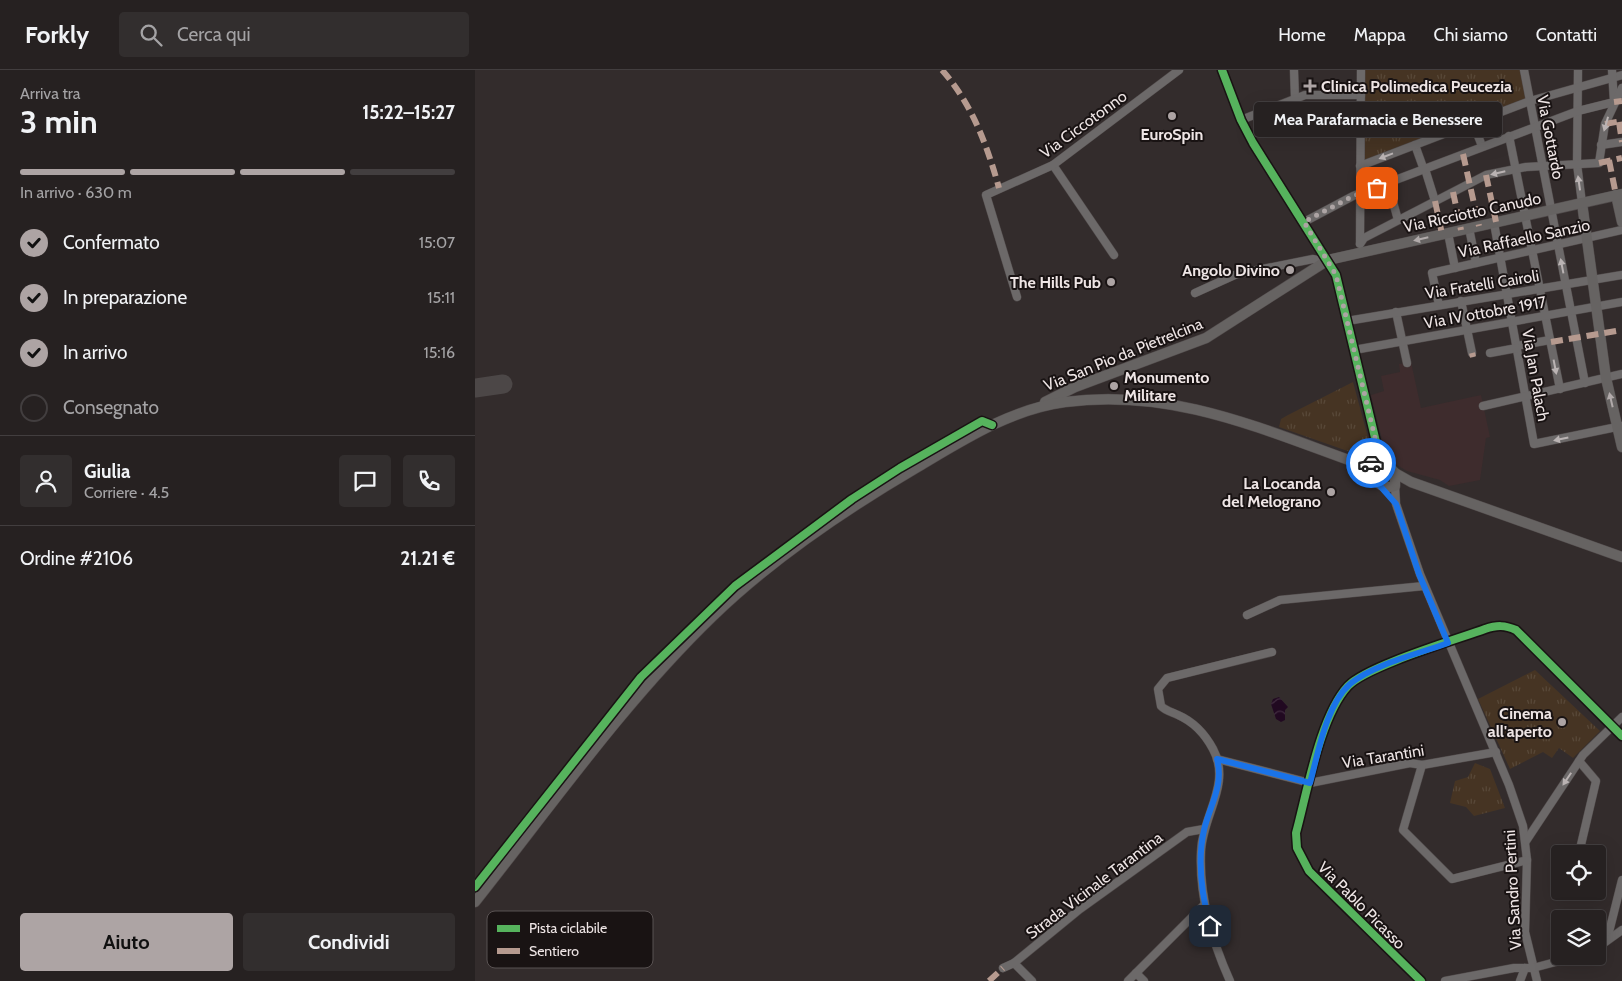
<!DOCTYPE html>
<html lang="it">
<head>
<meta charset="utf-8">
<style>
	body { margin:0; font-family:Cabin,sans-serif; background:#322e2e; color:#f1f3f6; height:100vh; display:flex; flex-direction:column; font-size:19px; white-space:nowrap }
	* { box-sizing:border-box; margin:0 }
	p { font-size:16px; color:#a4a3a5 }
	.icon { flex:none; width:28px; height:28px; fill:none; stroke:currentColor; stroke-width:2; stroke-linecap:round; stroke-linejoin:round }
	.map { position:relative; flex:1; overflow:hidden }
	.sheet { display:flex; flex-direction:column; background:#262121; width:475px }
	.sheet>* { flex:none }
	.fabs { position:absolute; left:1076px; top:775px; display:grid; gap:10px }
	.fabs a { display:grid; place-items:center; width:55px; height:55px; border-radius:5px; background:#262121; box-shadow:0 5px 20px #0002,0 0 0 1px #423e3f; font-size:25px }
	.pin { position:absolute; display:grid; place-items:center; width:42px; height:42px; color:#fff; margin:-21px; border-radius:10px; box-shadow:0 2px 8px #0006 }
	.courier { position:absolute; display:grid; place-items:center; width:50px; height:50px; margin:-25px; border:4px solid #1a73e8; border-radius:50%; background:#fff; color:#222; box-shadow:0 1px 6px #0007 }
	.bubble { position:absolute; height:35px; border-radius:5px; background:#262121; box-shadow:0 5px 20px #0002,0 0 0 1px #423e3f; font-size:16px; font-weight:800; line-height:35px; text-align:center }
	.summary em { font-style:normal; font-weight:800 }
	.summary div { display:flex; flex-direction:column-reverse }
	.summary { display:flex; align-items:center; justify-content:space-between; height:85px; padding:0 20px }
	h1 { font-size:32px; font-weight:800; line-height:38px }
	.bar { display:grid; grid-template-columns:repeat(4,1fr); gap:8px 5px; align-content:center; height:60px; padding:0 20px }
	.bar i { height:6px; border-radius:4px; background:#423e3f }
	.bar .on { background:#ada4a4 }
	.bar p { grid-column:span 4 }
	.line { display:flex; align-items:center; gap:12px; padding:0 20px; border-top:1px solid #423e3f }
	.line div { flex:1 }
	.round { display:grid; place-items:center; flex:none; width:52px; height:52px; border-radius:5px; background:#322e2e }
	ol { padding:0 20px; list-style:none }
	li { display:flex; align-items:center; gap:15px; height:55px }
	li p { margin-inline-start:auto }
	li .icon { padding:5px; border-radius:50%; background:#ada4a4; color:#111; stroke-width:4 }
	li:last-child { color:#a4a3a5 }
	li i { width:28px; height:28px; border:2px solid #423e3f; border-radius:50% }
	.button { display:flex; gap:10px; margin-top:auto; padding:10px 20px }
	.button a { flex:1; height:58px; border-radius:5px; background:#ada4a4; color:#111; font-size:20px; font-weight:800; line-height:58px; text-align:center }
	.button a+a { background:#322e2e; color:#f1f3f6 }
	header { display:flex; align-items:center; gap:30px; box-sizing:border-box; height:70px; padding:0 25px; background:#262121; border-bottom:1px solid #423e3f }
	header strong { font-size:24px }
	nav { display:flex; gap:28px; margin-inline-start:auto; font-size:18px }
	.search { width:350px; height:45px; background:#322e2e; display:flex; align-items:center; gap:12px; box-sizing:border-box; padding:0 18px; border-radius:5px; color:#a4a3a5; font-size:19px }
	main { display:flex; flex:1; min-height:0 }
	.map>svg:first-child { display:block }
	.built { fill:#3e2c2d }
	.grass { fill:url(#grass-tufts) }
	.water { fill:url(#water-waves) }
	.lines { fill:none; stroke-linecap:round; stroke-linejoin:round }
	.taxiway { stroke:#4c4747; stroke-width:19 }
	.minor-casing { stroke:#504a4a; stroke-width:9 }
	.secondary-casing { stroke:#504a4a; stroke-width:11 }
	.minor { stroke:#6c6969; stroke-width:8 }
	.secondary { stroke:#666362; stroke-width:10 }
	.quiet { stroke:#b69a8f; stroke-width:6; stroke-dasharray:12 6; stroke-linecap:butt }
	.cycleway-casing { stroke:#191313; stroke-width:11 }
	.cycleway { stroke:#56b35d; stroke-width:8 }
	.oneway { fill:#bab3b3 }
	.oneway2 { fill:#b1aaaa }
	.done { stroke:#ada4a4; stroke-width:5; stroke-dasharray:0 9 }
	.route { stroke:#1a73e8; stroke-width:6 }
	.poi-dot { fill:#ada4a4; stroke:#191313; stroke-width:2 }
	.labels { text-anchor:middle; stroke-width:4; stroke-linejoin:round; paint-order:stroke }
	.poi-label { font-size:16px; font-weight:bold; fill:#eee5e5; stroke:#191313; text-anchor:end }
	.street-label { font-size:16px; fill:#eee5e5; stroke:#191313 }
	.key { fill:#191313; stroke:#595252; stroke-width:1 }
	.key-label { font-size:14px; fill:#eee5e5 }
</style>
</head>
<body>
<header>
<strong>Forkly</strong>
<div class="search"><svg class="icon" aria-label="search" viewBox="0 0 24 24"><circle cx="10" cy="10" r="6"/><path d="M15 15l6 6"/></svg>Cerca qui</div>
<nav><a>Home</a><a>Mappa</a><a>Chi siamo</a><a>Contatti</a></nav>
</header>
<main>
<section class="sheet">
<div class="summary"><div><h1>3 min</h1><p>Arriva tra</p></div><em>15:22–15:27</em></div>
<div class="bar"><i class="on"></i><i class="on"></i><i class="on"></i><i></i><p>In arrivo · 630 m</p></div>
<ol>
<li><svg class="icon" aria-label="check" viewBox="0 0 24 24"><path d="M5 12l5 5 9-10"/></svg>Confermato<p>15:07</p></li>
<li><svg class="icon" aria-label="check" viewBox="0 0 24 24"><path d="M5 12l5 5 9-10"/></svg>In preparazione<p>15:11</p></li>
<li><svg class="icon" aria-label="check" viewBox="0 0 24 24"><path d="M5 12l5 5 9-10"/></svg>In arrivo<p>15:16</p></li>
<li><i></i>Consegnato</li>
</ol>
<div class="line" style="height:90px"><a class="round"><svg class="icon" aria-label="person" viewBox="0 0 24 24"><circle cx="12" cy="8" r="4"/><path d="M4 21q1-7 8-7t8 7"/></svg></a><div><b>Giulia</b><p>Corriere · 4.5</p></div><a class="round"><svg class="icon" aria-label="chat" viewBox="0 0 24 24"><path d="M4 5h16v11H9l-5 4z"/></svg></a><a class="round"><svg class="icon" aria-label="phone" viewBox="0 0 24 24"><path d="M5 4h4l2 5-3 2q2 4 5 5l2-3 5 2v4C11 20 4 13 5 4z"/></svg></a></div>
<div class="line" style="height:65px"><div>Ordine #2106</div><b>21.21 €</b></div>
<div class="button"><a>Aiuto</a><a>Condividi</a></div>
</section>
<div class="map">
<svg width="1147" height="911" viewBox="0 0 1147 911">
	<defs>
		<pattern id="grass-tufts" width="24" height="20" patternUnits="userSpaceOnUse" patternTransform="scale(1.25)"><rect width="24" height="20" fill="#463423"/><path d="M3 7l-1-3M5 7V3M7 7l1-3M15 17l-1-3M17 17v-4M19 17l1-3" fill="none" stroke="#584838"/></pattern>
		<pattern id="water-waves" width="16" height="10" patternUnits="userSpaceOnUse" patternTransform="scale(1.25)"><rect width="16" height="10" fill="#210921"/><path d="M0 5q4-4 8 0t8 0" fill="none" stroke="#422d41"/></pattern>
	</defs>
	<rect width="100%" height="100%" fill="#332c2c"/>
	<polygon class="built" points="936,292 946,338 1006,325 1015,367 1011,368 1005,410 974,416 965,410 932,401 912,389 896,325 909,321 906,306 925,302 924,294"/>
	<g class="grass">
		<polygon points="889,0 1047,0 1052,28 888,92"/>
		<polygon points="878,312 895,375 892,382 884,385 804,357 806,349 813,345"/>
		<polygon points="1060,600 1125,661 1098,688 1084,678 1077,688 1068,682 1035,699 1003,629"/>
		<polygon points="1000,693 1015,699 1030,738 999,746 991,737 975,733 980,711 993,707"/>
	</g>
	<polygon class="water" points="804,627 813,637 810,640 810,650 806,652 801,649 796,634 798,629"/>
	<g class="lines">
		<polyline class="taxiway" points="0,318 28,314"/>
		<g class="minor-casing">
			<g id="minor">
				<polyline points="747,0 766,50 778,73 861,205 902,376 909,392"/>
				<polyline points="819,0 820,29"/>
				<polyline points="1049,0 1110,313"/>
				<polyline points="1103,0 1102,94 1107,133"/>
				<polyline points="766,50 830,25 886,25"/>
				<polyline points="998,53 1007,76"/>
				<polyline points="1034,66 1085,319"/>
				<polyline points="940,75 949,100"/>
				<polyline points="1126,75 1147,72"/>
				<polyline points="578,95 639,185"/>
				<polyline points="885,96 1055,31 1147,5"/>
				<polyline points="950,99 960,131"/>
				<polyline points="913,114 923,150"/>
				<polyline points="829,152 878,126 1103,41 1139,32 1137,0"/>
				<polyline points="1019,153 1059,374 1147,356"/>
				<polyline points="994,158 1001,193"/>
				<polyline points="973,163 980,198"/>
				<polyline points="885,173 886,0"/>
				<polyline points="885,174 889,168 1011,105 1051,97 1124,93 1130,54 1147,18"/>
				<polyline points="720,223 762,204 838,189 850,192"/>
				<polyline points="542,227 511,125 578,95 704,0"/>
				<polyline points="986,231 997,283"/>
				<polyline points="964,235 957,203 1147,160"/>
				<polyline points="921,242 932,293"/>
				<polyline points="872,251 1147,205"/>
				<polyline points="1041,276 1075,270"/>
				<polyline points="879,280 1147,232"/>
				<polyline points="1015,283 1042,278"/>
				<polyline points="1008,336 1147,304"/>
				<polyline points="920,416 921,434 945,504 1034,715 1048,756 1052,790 1050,862 1062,911"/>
				<polyline points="772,545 805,530 949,516"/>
				<polyline points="742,689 835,713 935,693 947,695 1021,682"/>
				<polyline points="1104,691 1121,711 1105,779"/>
				<polyline points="947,695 928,760 977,809 1052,790"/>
				<polyline points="1051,771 1108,685 1147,647"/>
				<polyline points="0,817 166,607 260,516 377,429 425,398 507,351 517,355"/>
				<polyline points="1132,870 1147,810"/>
				<polyline points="1122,878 1147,860"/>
				<polyline points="539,893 557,911"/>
				<polyline points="528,898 539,893 605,839 712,762 729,759"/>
				<polyline points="661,903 669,911"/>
				<polyline points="653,911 729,835"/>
				<path d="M755,911C737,871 724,826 726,782C727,746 757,714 738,679C730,664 719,652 703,645C697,642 691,641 686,636L683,619L692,608L797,582"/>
				<path d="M946,911L834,801L822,778L821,763C832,723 845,646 873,616C892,596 980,570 1010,559C1022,555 1030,555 1041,560L1147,666"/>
				<polyline points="970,911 1039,898 1058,898 1103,886"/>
				<polyline points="1045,911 1050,898"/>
			</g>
		</g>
		<g class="secondary-casing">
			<g id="secondary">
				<polyline points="1141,125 1147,152"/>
				<polyline points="1107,133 1131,308 1147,377"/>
				<polyline points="570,332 600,317 731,268 853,190 1147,124"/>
				<polyline points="920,403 936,412 1147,487"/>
				<path d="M0,832C77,735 149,632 238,546C297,489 371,439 441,398C488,370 536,339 590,332C697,318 784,358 882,393C898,395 907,387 920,403V416C903,421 896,406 896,391"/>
			</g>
		</g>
		<use href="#minor" class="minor"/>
		<use href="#secondary" class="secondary"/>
		<g class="quiet">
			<path d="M467,0C497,34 512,75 524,118"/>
			<polyline points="1139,32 1147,31"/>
			<polyline points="1144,52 1147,72"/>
			<polyline points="1130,54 1147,51"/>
			<polyline points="988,84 1004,156"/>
			<polyline points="1134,90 1141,125"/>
			<polyline points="1124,93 1147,88"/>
			<polyline points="1011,105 1021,152"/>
			<polyline points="978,122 986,160"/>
			<polyline points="960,131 967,164"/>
			<polyline points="1076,272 1147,260"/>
			<polyline points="997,283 998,287"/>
			<polyline points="514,911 528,898"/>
		</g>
		<g class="cycleway-casing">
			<g id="cycleway">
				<polyline points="747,0 766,50 778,73 861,205 902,376 909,392"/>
				<polyline points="0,817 166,607 260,516 377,429 425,398 507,351 517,355"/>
				<path d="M946,911L834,801L822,778L821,763C832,723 845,646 873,616C892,596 980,570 1010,559C1022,555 1030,555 1041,560L1147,666"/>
			</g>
		</g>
		<use href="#cycleway" class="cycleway"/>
	</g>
	<defs><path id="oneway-solid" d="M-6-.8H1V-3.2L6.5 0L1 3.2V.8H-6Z" transform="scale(1.25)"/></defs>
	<g class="oneway">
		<use href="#oneway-solid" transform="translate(1131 54) rotate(106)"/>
		<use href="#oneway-solid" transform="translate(911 86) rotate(159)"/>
		<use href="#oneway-solid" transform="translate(1023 103) rotate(167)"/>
		<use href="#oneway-solid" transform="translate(1104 113) rotate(-98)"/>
		<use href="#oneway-solid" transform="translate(1087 196) rotate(-101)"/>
		<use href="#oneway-solid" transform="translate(1080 297) rotate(79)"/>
		<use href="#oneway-solid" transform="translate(1086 369) rotate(168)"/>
		<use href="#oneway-solid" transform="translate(1092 709) rotate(124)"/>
	</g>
	<g class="oneway2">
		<use href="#oneway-solid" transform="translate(946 169) rotate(167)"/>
		<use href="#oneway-solid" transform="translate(1136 330) rotate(-103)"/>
	</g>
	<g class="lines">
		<polyline class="done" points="896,393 902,376 861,205 829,152 878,126 902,118"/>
		<path class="route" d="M735,856C727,826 722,791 729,760C735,735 749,716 742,689L835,713C843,684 851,635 875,614C899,594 943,584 973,573L944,504L921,434L898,408L896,393"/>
	</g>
	<g class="poi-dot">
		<path d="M832.5 8.5h5v5h5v5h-5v5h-5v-5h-5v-5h5z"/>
		<circle cx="697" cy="46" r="5"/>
		<circle cx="815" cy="200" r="5"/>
		<circle cx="636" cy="212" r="5"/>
		<circle cx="639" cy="316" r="5"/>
		<circle cx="856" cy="422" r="5"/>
		<circle cx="1087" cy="652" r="5"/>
	</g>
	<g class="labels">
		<g class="poi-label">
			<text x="846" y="22" text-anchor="start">Clinica Polimedica Peucezia</text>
			<text x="697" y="70" text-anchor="middle">EuroSpin</text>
			<text x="805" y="206">Angolo Divino</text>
			<text x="626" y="218">The Hills Pub</text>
			<text x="649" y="313" text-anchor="start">Monumento<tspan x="649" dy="18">Militare</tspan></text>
			<text x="846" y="419">La Locanda<tspan x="846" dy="18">del Melograno</tspan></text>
			<text x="1077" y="649">Cinema<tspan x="1077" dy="18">all'aperto</tspan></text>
		</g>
		<g class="street-label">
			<text transform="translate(608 54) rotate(-36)" y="6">Via Ciccotonno</text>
			<text transform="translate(1076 67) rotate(79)" y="6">Via Gottardo</text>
			<text transform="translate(997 142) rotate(-12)" y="6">Via Ricciotto Canudo</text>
			<text transform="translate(1049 168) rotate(-12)" y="6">Via Raffaello Sanzio</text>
			<text transform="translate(1007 214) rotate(-9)" y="6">Via Fratelli Cairoli</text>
			<text transform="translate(1010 242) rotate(-10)" y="6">Via IV ottobre 1917</text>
			<text transform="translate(648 284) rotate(-22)" y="6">Via San Pio da Pietrelcina</text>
			<text transform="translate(1061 305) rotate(80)" y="6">Via Jan Palach</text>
			<text transform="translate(908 686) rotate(-9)" y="6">Via Tarantini</text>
			<text transform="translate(619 815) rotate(-37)" y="6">Strada Vicinale Tarantina</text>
			<text transform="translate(1037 820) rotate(-93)" y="6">Via Sandro Pertini</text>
			<text transform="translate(887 835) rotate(45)" y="6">Via Pablo Picasso</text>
		</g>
	</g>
	<rect x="12" y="841" width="166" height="57" rx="8" class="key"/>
	<rect x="22" y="855" width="23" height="7" fill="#56b35d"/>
	<rect x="22" y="878" width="23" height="6" fill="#b69a8f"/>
	<g class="key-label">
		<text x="54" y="863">Pista ciclabile</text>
		<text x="54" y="886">Sentiero</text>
	</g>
</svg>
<div class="fabs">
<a><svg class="icon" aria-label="locate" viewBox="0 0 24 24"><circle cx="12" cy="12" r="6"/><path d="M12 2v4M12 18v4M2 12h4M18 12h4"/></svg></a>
<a><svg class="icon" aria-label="layers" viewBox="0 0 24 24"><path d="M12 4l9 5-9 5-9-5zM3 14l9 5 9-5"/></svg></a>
</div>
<div class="pin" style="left:902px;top:118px;background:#ea580c"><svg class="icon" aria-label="bag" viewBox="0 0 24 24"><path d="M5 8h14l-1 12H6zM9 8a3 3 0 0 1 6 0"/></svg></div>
<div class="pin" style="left:735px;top:856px;background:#1f2937"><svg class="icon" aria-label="home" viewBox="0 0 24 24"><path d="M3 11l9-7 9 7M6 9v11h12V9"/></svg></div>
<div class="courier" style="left:896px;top:393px"><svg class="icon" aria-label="car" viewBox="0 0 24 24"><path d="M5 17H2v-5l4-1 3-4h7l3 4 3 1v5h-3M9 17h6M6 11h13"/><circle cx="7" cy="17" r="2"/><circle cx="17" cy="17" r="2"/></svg></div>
<div class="bubble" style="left:779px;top:32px;width:248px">Mea Parafarmacia e Benessere</div>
</div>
</main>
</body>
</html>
